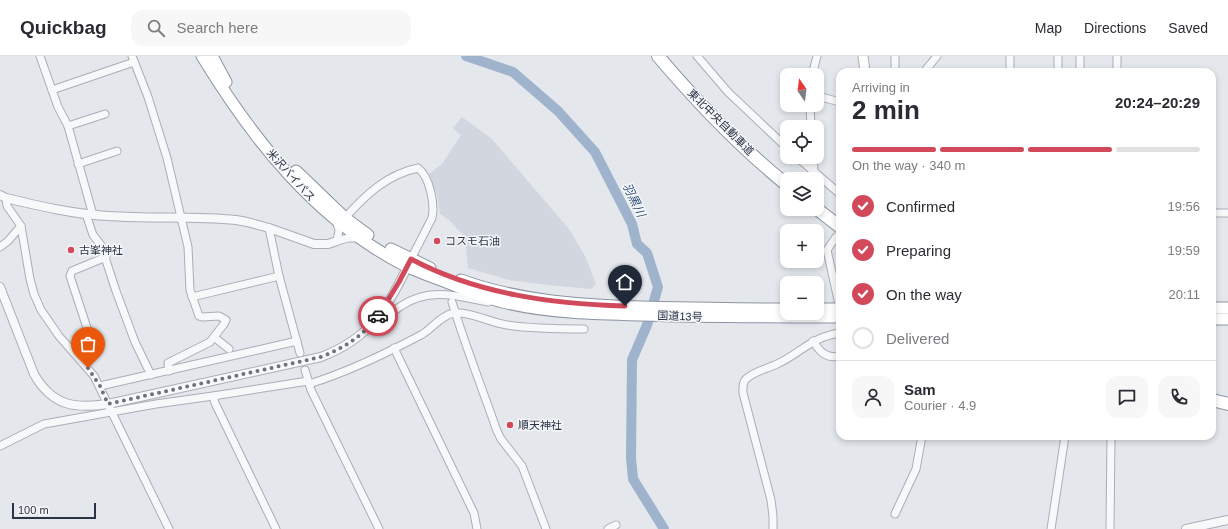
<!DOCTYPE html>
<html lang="en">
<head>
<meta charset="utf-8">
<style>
	body { margin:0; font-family:Arial,"Noto Sans JP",sans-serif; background:#f7f7f7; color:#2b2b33; height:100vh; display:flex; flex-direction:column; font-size:15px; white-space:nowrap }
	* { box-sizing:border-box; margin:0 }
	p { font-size:13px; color:#7c7c81 }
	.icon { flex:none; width:22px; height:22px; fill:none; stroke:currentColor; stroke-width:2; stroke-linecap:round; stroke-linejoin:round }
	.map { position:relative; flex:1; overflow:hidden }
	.panel { position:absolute; left:836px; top:12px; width:380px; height:372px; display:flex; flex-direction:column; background:#fff; border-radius:12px; box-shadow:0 2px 6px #0003 }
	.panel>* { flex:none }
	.needle { width:26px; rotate:346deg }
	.fabs { position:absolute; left:780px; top:12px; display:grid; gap:8px }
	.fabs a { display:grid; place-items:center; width:44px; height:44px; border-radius:8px; background:#fff; box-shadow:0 2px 6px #0003; font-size:20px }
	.scale { position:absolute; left:12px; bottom:10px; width:84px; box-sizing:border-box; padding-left:4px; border:2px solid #2b3445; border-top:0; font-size:11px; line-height:14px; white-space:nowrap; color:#2b3445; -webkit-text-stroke:3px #f4f6f9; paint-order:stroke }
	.pin { position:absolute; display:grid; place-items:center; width:34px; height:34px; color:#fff; margin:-41px -17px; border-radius:50% 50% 50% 0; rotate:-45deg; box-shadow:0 0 4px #0007 }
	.pin .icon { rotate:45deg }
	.courier { position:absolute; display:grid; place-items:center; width:40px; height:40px; margin:-20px; border:3px solid #d1495b; border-radius:50%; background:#fff; color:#222; box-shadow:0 1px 5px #0007 }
	.summary em { font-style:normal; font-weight:600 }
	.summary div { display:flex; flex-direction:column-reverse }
	.summary { display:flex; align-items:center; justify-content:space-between; height:68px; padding:0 16px }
	h1 { font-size:26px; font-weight:600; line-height:30px }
	.bar { display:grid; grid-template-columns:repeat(4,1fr); gap:6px 4px; align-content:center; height:48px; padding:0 16px }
	.bar i { height:5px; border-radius:3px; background:#e1e1e2 }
	.bar .current { background:#d1495b }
	.bar p { grid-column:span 4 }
	.line { display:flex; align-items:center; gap:10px; padding:0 16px; border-top:1px solid #e1e1e2 }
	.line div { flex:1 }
	.round { display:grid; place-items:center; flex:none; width:42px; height:42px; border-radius:12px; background:#f7f7f7 }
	ol { padding:0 16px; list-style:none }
	li { display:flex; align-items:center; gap:12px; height:44px }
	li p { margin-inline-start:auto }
	li .icon { padding:4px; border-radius:50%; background:#d1495b; color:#fff; stroke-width:4 }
	li:last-child { color:#7c7c81 }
	li i { width:22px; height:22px; border:2px solid #e1e1e2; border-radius:50% }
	header { display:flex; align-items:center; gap:24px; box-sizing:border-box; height:56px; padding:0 20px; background:#fff; border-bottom:1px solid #e1e1e2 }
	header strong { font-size:19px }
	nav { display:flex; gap:22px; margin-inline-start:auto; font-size:14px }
	.search { width:280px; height:36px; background:#f7f7f7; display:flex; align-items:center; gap:10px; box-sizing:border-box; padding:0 14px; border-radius:12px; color:#7c7c81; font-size:15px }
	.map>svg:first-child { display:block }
	.built { fill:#d2d6de }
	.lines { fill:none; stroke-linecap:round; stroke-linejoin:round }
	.river { stroke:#9fb4cc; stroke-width:10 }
	.minor-casing { stroke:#a9aeb7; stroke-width:9 }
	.tertiary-casing { stroke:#a9aeb7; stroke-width:10 }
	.secondary-casing { stroke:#a9aeb7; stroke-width:11 }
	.trunk-casing { stroke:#8b94a3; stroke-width:13 }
	.motorway-casing { stroke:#8b94a3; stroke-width:14 }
	.minor { stroke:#f7f8fa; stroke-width:7 }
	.tertiary { stroke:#f7f8fa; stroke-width:8 }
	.secondary { stroke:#fff; stroke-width:9 }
	.trunk { stroke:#fff; stroke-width:11 }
	.motorway { stroke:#fff; stroke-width:12 }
	.done { stroke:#6c737f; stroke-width:4; stroke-dasharray:0 7.2 }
	.route { stroke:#d1495b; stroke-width:5 }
	.poi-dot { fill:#d1495b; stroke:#f4f6f9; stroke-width:1.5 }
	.labels { text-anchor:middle; stroke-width:3; stroke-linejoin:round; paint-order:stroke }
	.street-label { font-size:11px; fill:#2b3445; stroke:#f4f6f9 }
	.poi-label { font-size:11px; fill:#2b3445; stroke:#f4f6f9; text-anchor:start }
	.water-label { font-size:12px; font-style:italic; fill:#34527a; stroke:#f4f6f9 }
</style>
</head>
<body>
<header>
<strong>Quickbag</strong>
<div class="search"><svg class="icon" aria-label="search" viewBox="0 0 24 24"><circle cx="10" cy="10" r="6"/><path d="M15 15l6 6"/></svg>Search here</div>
<nav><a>Map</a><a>Directions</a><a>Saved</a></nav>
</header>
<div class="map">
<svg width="1228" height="473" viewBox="0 0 1228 473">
	<rect width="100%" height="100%" fill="#e4e7ec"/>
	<polygon class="built" points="462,61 492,83 569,173 586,202 596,228 591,233 549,229 509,224 468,212 465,181 449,164 440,158 437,139 429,118 442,108 461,79 453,72"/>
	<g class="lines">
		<polyline class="river" points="466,0 513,16 558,55 595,96 632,168 637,188 647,197 658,231 647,269 632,304 631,402 633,423 664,473"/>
		<g class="minor-casing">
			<g id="minor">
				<polyline points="40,0 58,51 68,70 93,159"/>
				<polyline points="132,0 148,41 167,102 188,191 190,234 199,260 202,261 219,260 226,264 224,268 210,286 168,307 169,315"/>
				<polyline points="697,0 728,36 787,92"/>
				<polyline points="895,0 895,16"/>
				<polyline points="1058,0 1058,16"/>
				<polyline points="924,16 937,0"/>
				<polyline points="1010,16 1010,0"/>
				<polyline points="1080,16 1080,0"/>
				<polyline points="1117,16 1117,0"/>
				<polyline points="812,19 817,0"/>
				<polyline points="52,34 134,6"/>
				<polyline points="817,40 840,46"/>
				<polyline points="810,49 811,71"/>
				<polyline points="68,70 105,58"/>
				<polyline points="797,101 840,138"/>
				<polyline points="813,101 814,116"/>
				<polyline points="78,108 117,95"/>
				<polyline points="6,142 7,150 21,170 30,223 34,238 41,254 59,280 94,320 169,473"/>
				<polyline points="1212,157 1228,157"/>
				<polyline points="86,158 93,179 101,189 116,235 135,286 151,319"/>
				<path d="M345,162C365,139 388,118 418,112C430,121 435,149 432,162L411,203"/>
				<polyline points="336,165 339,174 337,185 348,182 360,182"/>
				<polyline points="269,172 279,220 300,297"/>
				<polyline points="836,181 827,194 840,253"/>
				<polyline points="0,191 8,185 21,170"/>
				<polyline points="192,241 279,220"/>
				<path d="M452,246C465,289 482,332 497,375L501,383L522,410L546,473"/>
				<path d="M371,272C381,265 391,257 401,250C430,231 457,240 488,246"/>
				<polyline points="214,281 229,293"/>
				<path d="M813,285C820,296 826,303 840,300"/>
				<polyline points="394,292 471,451 474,457 477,473"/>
				<path d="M74,297C81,293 87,292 92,287L70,220L72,215L106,201"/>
				<polyline points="305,314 311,334 379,473"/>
				<path d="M309,328C348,316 385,298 421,279C432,273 441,259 454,257C468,255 492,267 507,269C532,273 558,273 584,273"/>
				<polyline points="100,330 297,285"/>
				<polyline points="213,340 215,347 276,473"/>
				<polyline points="0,390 44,368 156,348 213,340 308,325"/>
				<polyline points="895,458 916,413 922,380"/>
				<polyline points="608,473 616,469"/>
				<path d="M773,473V460L771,444L743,337C743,332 742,327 746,323C754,315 767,313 777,308C801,297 811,281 840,277"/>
				<polyline points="1051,473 1065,380"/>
				<polyline points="1110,473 1111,380"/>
			</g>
		</g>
		<g class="tertiary-casing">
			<g id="tertiary">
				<path d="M0,139L6,142C39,150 73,158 108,160C150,163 193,160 236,164L247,166L269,172L314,188H328L337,185"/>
				<path d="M0,231L34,318C52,350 75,353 108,348L321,301C371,282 387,252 410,206"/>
				<polyline points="1186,473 1228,464"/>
			</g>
		</g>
		<g class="secondary-casing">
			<polyline id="secondary" points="863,0 865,16"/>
		</g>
		<g class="trunk-casing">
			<g id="trunk">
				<path d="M202,0C253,84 317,165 406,210C421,217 436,222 451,228C469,235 488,243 507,247C550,257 596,258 640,259C707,261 773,261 840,261"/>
				<polyline points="212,0 226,26"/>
				<polyline points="296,115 345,162 368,179"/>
				<polyline points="391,193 430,212"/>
				<path d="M461,224C518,245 580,249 641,251C689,252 738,253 787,253"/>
				<polyline points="1212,252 1228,252"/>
				<polyline points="817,253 840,253"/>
				<polyline points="1212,263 1228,263"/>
			</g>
		</g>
		<g class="motorway-casing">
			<g id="motorway">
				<path d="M658,0C697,46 740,91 787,129"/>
				<polyline points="817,153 840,171"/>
				<polyline points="1212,344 1228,348"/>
			</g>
		</g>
		<use href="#minor" class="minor"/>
		<use href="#tertiary" class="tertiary"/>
		<use href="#secondary" class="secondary"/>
		<use href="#trunk" class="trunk"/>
		<use href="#motorway" class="motorway"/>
	</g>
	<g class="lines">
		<path class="done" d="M88,312L100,330L108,348L321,301C344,292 363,280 378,260"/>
		<path class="route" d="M378,260L399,226L411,203C477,238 552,248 625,250"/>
	</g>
	<g class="poi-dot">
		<circle cx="437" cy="185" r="4"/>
		<circle cx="71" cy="194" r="4"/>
		<circle cx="510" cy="369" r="4"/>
	</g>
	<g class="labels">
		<g class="street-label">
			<text transform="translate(721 66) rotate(45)" y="4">東北中央自動車道</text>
			<text transform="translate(291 119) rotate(48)" y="4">米沢バイパス</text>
			<text transform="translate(680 260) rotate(2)" y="4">国道13号</text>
		</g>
		<g class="poi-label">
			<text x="445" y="189">コスモ石油</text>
			<text x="79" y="198">古峯神社</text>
			<text x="518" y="373">順天神社</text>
		</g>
		<g class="water-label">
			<text transform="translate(634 144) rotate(64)" y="4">羽黒川</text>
		</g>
	</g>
</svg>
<div class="fabs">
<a><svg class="needle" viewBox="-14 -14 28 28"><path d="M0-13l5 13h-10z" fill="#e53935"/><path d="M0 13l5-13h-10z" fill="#7c7c81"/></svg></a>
<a><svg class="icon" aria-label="locate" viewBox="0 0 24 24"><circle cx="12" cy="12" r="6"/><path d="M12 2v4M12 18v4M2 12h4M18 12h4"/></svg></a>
<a><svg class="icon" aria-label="layers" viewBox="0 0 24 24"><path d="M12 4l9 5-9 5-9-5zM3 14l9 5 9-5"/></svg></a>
<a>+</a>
<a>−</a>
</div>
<div class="scale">100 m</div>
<div class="pin" style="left:88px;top:312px;background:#ea580c"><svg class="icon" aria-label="bag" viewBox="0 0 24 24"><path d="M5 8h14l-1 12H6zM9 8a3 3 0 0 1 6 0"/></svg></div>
<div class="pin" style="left:625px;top:250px;background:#1f2937"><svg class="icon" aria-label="home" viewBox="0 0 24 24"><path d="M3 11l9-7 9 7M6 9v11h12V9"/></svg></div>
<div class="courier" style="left:378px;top:260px"><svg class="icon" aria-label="car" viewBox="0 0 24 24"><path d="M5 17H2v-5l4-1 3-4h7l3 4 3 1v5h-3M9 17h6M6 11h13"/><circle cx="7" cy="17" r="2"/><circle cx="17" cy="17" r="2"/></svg></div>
<section class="panel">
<div class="summary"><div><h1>2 min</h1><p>Arriving in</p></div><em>20:24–20:29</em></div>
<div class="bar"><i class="current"></i><i class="current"></i><i class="current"></i><i></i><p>On the way · 340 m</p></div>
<ol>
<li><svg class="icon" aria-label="check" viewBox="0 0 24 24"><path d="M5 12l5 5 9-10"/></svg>Confirmed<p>19:56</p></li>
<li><svg class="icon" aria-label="check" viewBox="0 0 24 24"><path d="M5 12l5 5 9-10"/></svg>Preparing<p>19:59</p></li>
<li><svg class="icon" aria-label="check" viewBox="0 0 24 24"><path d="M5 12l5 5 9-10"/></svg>On the way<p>20:11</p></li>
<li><i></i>Delivered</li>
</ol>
<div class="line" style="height:72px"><a class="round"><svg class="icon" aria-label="person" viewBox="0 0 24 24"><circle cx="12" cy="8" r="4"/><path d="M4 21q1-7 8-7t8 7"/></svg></a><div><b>Sam</b><p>Courier · 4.9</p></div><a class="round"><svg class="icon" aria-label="chat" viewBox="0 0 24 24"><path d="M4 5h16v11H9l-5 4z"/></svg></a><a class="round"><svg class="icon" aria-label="phone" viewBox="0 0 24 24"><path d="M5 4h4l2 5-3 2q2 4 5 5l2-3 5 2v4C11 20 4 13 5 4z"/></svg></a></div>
</section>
</div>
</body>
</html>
